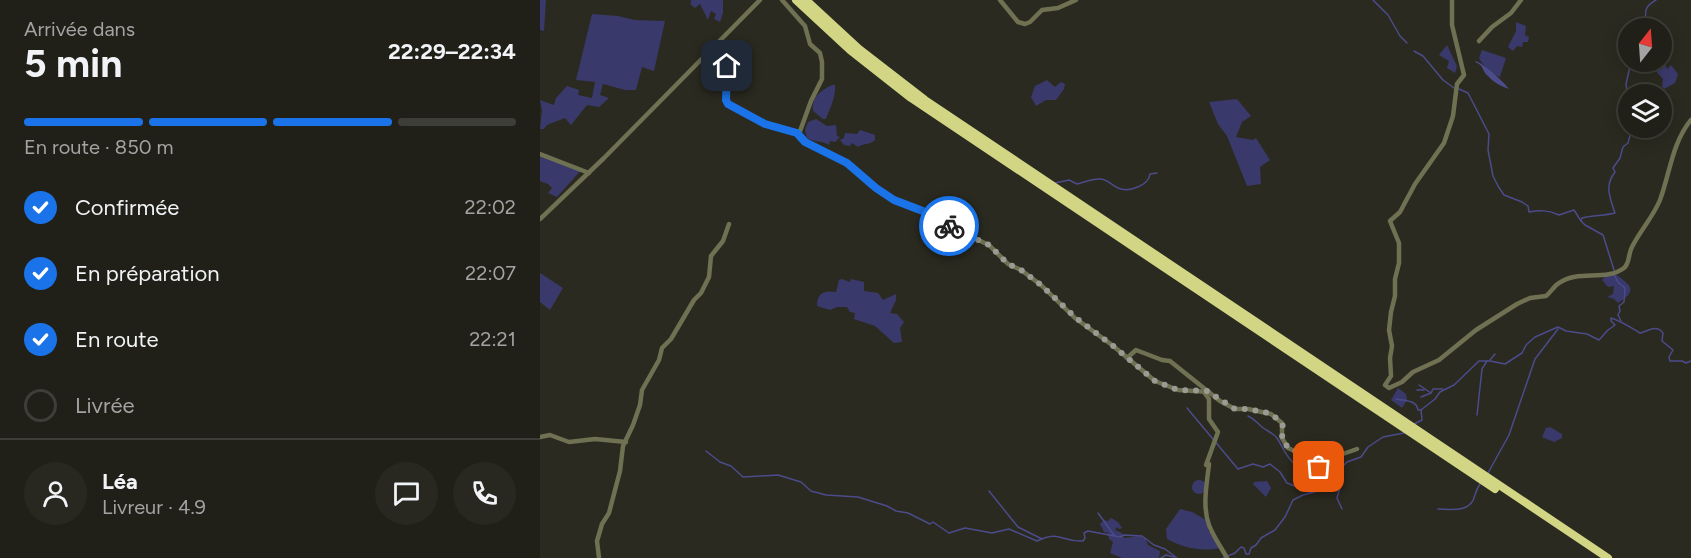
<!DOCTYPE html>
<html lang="fr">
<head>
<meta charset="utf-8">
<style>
	body { margin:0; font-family:Figtree,sans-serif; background:#282821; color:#f1f3f6; height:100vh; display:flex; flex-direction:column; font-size:22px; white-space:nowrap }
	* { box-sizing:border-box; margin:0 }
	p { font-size:20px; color:#a2a3a2 }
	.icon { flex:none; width:33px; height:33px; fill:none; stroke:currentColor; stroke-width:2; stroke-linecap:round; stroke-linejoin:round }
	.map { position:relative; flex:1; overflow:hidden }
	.sheet { display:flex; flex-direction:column; background:#202018; width:540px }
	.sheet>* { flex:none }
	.needle { width:39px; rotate:17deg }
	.buttons { position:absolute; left:1078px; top:18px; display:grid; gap:12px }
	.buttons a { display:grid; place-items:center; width:54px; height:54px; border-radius:50%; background:#202018; box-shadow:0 3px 15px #0003,0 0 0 2px #3d3e37; font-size:30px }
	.pin { position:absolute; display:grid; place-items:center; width:51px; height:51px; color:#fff; margin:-26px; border-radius:12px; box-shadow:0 3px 9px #0006 }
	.courier { position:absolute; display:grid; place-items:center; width:60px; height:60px; margin:-30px; border:4px solid #1a73e8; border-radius:50%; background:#fff; color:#222; box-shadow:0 2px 8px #0007 }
	.summary em { font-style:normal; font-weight:700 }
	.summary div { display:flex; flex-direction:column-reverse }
	.summary { display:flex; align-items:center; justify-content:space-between; height:102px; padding:0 24px }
	h1 { font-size:39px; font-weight:700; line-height:45px }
	.bar { display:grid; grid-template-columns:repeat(4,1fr); gap:9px 6px; align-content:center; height:72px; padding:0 24px }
	.bar i { height:8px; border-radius:4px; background:#3d3e37 }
	.bar .current { background:#1a73e8 }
	.bar p { grid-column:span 4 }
	.line { display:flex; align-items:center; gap:15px; padding:0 24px; border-top:2px solid #3d3e37 }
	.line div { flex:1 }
	.round { display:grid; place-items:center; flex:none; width:63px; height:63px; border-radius:32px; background:#282821 }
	ol { padding:0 24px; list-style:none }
	li { display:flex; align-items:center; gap:18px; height:66px }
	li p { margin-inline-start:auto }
	li .icon { padding:6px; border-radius:50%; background:#1a73e8; color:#fff; stroke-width:4 }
	li:last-child { color:#a2a3a2 }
	li i { width:33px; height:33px; border:3px solid #3d3e37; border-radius:50% }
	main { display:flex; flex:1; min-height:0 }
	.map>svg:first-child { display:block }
	.green { fill:#3a396b }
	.water { fill:#4c4b8b }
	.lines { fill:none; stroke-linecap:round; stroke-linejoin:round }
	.stream { stroke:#4c4b8b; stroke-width:1.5 }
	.minor { stroke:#6f7152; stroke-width:4.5 }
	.highway { stroke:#d1d584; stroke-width:8 }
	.done { stroke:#9b9b94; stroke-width:6; stroke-dasharray:0 10.8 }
	.route { stroke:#1a73e8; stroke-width:8 }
</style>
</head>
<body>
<main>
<section class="sheet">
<div class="summary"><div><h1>5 min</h1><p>Arrivée dans</p></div><em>22:29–22:34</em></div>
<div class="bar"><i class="current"></i><i class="current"></i><i class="current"></i><i></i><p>En route · 850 m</p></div>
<ol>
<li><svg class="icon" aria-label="check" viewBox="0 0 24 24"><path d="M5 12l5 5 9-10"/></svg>Confirmée<p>22:02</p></li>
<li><svg class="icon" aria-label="check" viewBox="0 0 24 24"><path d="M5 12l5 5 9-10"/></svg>En préparation<p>22:07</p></li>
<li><svg class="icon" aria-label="check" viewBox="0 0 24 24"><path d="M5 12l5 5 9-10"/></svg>En route<p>22:21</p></li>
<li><i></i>Livrée</li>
</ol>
<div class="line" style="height:108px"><a class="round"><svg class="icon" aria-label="person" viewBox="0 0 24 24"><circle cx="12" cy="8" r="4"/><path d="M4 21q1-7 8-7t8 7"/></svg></a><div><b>Léa</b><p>Livreur · 4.9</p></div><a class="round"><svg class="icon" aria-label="chat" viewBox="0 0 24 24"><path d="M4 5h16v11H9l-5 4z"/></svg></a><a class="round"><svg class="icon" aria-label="phone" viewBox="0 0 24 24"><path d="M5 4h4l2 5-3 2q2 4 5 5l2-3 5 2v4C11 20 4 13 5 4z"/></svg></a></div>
</section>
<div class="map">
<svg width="1151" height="558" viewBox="0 0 1151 558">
	<rect width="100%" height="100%" fill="#2a2a20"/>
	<g class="green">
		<polygon points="0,0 6,0 4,31 0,30"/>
		<polygon points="151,0 183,0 183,13 180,22 174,19 176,14 171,11 168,20 160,4 155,8 151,5"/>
		<polygon points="52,14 78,16 95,20 125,21 114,71 102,67 96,90 85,90 63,84 60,95 69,98 59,107 47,105 31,125 25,118 7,125 4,129 0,129 2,110 0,100 14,105 16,98 27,86 39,90 38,95 52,98 55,82 36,80"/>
		<polygon points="976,22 986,26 985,35 989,37 988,42 983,42 982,47 977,46 973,51 968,47 976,31"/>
		<polygon points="907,45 917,66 915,73 907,68 909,61 899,55"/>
		<path d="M942,50L966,58L960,77C951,74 943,66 939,58Z"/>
		<polygon points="1124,61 1127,69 1131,65 1138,74 1135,83 1124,89 1122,86 1123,79 1113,68 1112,62"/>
		<polygon points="507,80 515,87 521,82 525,84 524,89 516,100 506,100 496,106 491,97 495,86"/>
		<path d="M292,85H295C296,97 290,108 286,119H283L273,111C271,98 281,90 292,85Z"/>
		<polygon points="697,99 711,116 702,122 696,137 713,140 716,138 730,160 720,167 721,184 707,186 687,136 678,124 669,102"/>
		<path d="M276,119L287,126L296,125L297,136L300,137L295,142L290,141L289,145C282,140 275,143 267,138L265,130L268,122Z"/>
		<path d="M320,130L335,135V140C330,145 324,143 318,147L312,143L310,146L304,145L300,140L304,138L305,133L317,134Z"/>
		<polygon points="0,154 42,169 17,197 8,193 12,188 8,184 0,181"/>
		<path d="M1073,272C1088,284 1101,289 1078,303L1074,299L1067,297L1073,294L1074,286L1068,287L1062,280L1065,276Z"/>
		<polygon points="0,273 23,288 10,310 0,302"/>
		<path d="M302,279L310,282L311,279L324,282V291L338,293L343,300L356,294V300L350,313L357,314L364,322L360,328L362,342L354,343L335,326L314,319L315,313L310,312L307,307H297L290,310L277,306C277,293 284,290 296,292L299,280Z"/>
		<polygon points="858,388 866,394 867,400 862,408 851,400"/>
		<polygon points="1010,427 1022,434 1022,438 1014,442 1002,437 1006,428"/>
		<circle cx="659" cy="487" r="7"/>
		<polygon points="727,481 731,488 726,497 713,484 714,482"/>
		<path d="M640,509L652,512L668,521V531L673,533L680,548C661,552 644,548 627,539L626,529Z"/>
		<polygon points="571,518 578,522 582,528 579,529 577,527 575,530 582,533 584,538 599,536 605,538 608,545 620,551 619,558 582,558 570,553 573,542 569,539 568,533 564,532 560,524 564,520 568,521"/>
	</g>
	<path class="water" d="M936,61C944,64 964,82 969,89C962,87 953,82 948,76C941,70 945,66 935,62Z"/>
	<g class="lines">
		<g class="stream">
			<polyline points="833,0 848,15 860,36 867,43"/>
			<path d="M1105,28C1108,14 1100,9 1116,0"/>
			<polyline points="874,51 883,56 903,80 914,88"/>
			<path d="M919,89L928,93L949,134L948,150L953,176L958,186L964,195L982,202L988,206L989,212C1000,210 1008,210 1019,215L1034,210L1041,221"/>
			<polyline points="1089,110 1086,84 1091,62"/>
			<path d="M515,183L529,180L537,184C545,182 553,178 561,179C568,180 572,185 578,188C589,193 609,185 610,174L617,173"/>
			<path d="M1074,270L1063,235L1045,225L1041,221L1042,218C1054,215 1064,216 1075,213C1070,198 1064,186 1075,172L1073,168L1080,158L1083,147L1088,143L1092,128"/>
			<polyline points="1074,275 1078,282 1085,288 1084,302 1079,306 1080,311 1078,315 1081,321"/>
			<polyline points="950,360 955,354"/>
			<polyline points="879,385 891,393 893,389 903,389"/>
			<polyline points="877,390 884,390"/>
			<polyline points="881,397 891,393"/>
			<path d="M856,399C865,401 877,400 878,410H881"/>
			<polyline points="647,408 698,469 713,464 723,467 730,464 740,472 747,483 772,493"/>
			<polyline points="937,415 942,369 947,361"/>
			<path d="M708,416C715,419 717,423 722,427C727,431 733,433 737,438C743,447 746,458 755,464C775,478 778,468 795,473"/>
			<path d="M874,424L882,420L881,410L895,399L900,392L914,385L939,361H950L965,364L982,353L986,345L995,337L1018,327L1026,331L1047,334L1059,340L1068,330L1075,325L1071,321V318C1081,321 1090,327 1100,333C1109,331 1116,324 1123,333L1122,341L1133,350L1129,357L1130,361H1142L1146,363L1151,361"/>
			<path d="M166,451L180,462L191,466L203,477L238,475L261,482L271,491L286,495L318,497L347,506L356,511L368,513L390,524L393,522L409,533L425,528L452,533L469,529L497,541C521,530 520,542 543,541L545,538L544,533L548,531L580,537L584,535L602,536L614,545L625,549L637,558"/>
			<polyline points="799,471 801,484 797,498 802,509"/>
			<polyline points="948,473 969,435 995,359 1018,329"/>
			<polyline points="449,491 478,527 502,539"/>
			<path d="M898,509C910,509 929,513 934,498C936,492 936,490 940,484"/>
			<polyline points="558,513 574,535"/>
			<polyline points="621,558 626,555 634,557"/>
			<polyline points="683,558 695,553 701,547 704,548 706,554 709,554 711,548 716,545 721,538 735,530 745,517 753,500 763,495 778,491 807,462 821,457 828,447 843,437 864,433"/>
		</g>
		<g class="minor">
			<polyline points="242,0 265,26 270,44 280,53 282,62 282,79 271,101 259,134"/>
			<polyline points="460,0 478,22 485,24 490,22 502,10 518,8 536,0"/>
			<path d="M912,0V25L924,75L917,84L913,116L904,143L875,184L860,212L850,221L859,243V263L855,279V296L851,312L849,330L852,346L850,358L851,376L845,385L849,388L862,382L873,372L899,360L936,330L977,304L990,298L1006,296C1011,292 1014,286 1019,283C1039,269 1065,282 1084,268C1090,263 1088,254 1092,247C1100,231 1113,217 1120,200C1130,173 1132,143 1151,120"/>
			<polyline points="939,41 952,27 971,13 981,0"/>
			<polyline points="174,46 177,59 187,66 186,100 188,104 222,123 257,133 265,142 307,163 336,188 354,200 388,213 402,223 449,245 468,264 481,270 501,285 535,318 572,345 615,381 638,390 669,392"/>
			<polyline points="0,154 49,173"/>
			<polyline points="0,219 64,158 220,0"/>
			<polyline points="587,358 596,350 622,360 630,361 680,401 695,409 708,409 731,414 742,423 742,438 748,448 759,453 767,463 775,467 779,467 800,455 817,449"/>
			<polyline points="664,392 669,399 669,419 678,432 666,465"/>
			<polyline points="0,437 10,435 29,442 55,439 86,442"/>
			<path d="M669,464C667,483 662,506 669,525C673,536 681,547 687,558"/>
			<polyline points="59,558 57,541 62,524 69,513 80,471 83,446 93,425 100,405 102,390 119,360 122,348 131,339 154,300 161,293 169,277 171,256 183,241 189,224"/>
		</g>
		<g class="highway">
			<polyline points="256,0 310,50 371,98 955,489"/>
			<polyline points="266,0 319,49 385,100 1068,558"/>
		</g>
	</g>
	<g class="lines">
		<polyline class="done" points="409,226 449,245 468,264 481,270 501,285 536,318 572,345 615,381 638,390 667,391 695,409 708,409 728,413 738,419 743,426 742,438 748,448 759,453 767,463 779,467"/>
		<polyline class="route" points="187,66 186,100 188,104 225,124 257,133 265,142 307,163 336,188 354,200 388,213 409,226"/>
	</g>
</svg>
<div class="buttons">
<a><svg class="needle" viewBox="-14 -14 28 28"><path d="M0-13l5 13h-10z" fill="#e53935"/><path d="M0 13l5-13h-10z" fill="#a2a3a2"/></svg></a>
<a><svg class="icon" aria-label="layers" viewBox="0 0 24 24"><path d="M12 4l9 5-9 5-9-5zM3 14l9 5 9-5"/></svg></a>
</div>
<div class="pin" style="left:779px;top:467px;background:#ea580c"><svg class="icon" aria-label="bag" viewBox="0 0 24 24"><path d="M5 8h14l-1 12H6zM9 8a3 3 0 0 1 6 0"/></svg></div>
<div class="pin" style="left:187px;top:66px;background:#1f2937"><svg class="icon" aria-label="home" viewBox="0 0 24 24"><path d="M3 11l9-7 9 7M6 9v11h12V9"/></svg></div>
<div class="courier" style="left:409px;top:226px"><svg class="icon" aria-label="bike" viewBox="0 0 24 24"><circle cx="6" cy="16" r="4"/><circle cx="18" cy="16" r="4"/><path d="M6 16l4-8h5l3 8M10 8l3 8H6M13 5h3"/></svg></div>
</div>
</main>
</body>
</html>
